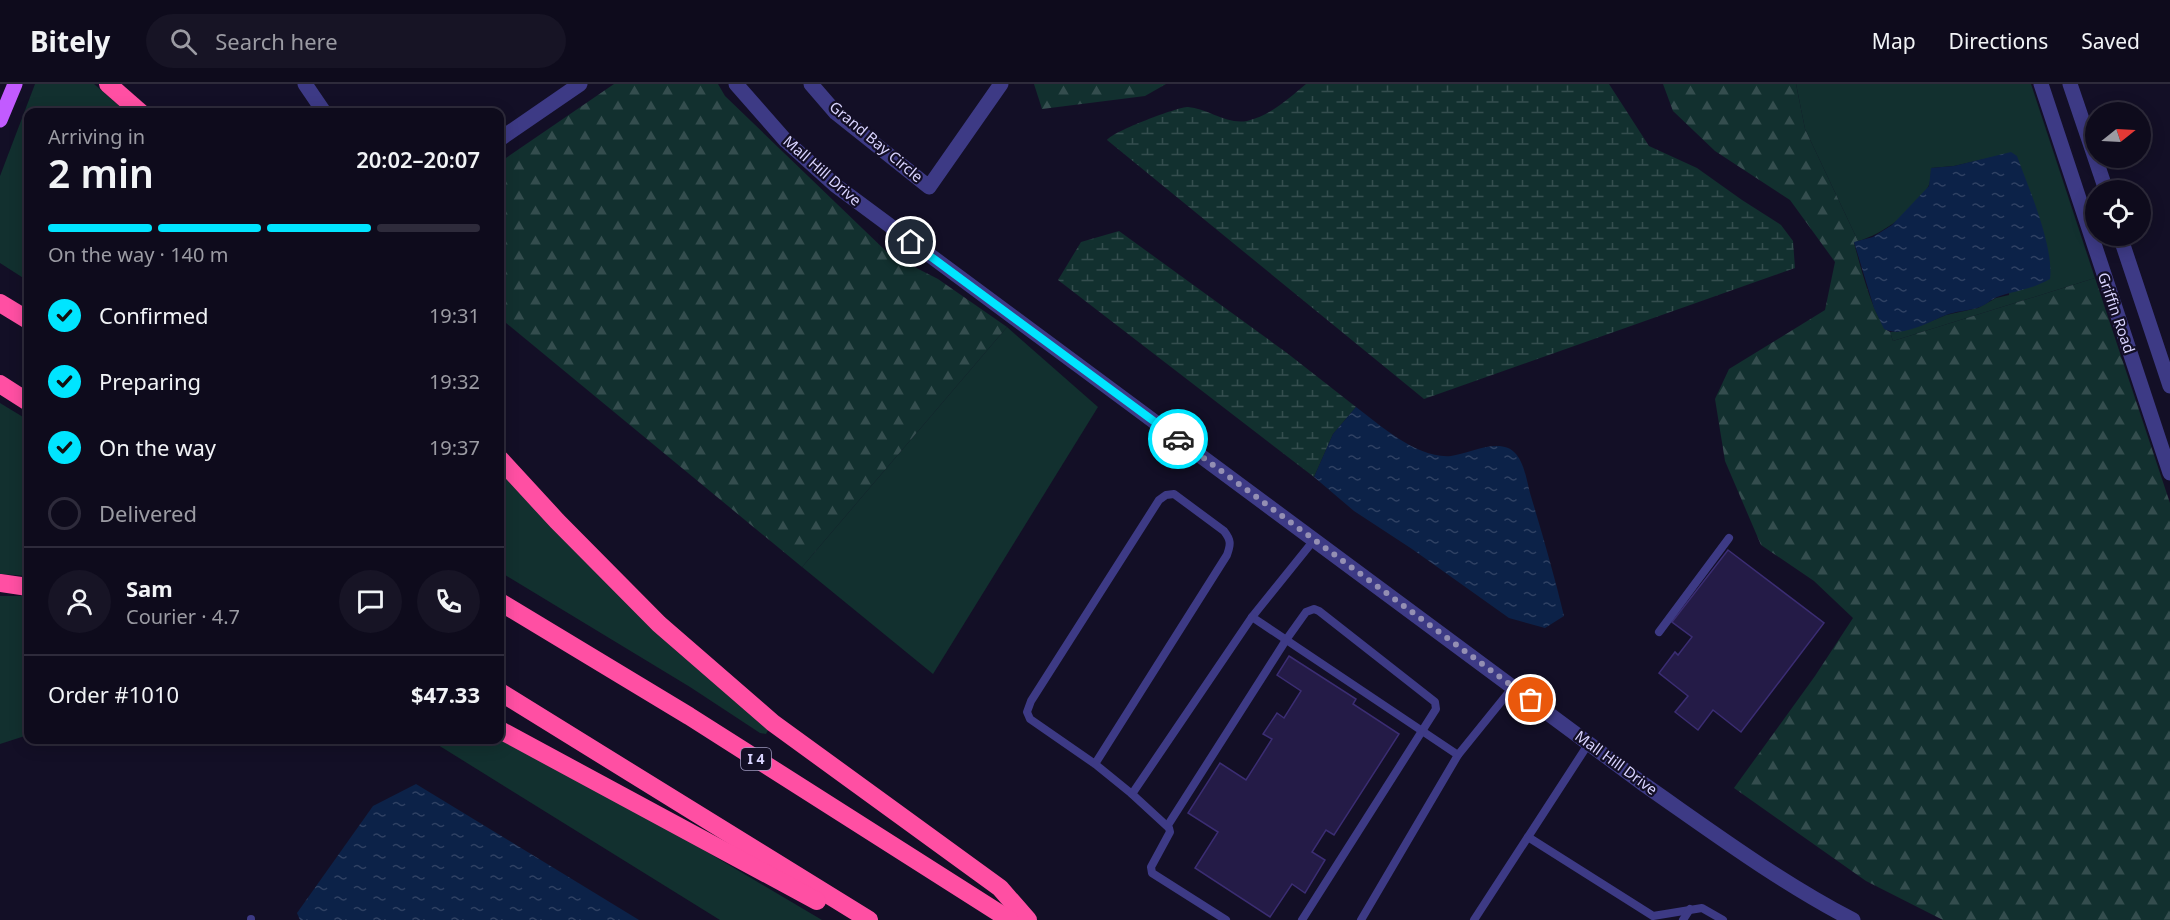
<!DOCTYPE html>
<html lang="en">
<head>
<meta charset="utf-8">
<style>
	body { margin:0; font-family:"Noto Sans",sans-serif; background:#171425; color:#f1f3f6; height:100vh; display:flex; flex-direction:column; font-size:22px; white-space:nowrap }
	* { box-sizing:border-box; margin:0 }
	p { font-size:20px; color:#9b9ba3 }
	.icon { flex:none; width:33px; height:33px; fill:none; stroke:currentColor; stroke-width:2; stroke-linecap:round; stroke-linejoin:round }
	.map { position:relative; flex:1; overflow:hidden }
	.side { position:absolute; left:24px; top:24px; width:480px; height:636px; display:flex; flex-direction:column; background:#0e0b1c; border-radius:12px; box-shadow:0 3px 15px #0003,0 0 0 2px #2e2b3b }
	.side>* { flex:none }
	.needle { width:39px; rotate:72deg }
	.fabs { position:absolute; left:2085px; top:18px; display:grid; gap:12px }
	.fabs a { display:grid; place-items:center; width:66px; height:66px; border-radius:50%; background:#0e0b1c; box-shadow:0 3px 15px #0003,0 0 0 2px #2e2b3b; font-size:30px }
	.pin { position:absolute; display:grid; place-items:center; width:51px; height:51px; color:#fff; margin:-26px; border:3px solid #fff; border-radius:50%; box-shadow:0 2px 6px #0007 }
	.courier { position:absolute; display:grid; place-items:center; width:60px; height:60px; margin:-30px; border:4px solid #00e5ff; border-radius:50%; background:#fff; color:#222; box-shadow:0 2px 8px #0007 }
	.headline em { font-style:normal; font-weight:600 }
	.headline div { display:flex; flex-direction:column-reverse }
	.headline { display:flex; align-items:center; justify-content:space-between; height:102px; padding:0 24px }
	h1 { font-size:39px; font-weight:600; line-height:45px }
	.bar { display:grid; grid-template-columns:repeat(4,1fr); gap:9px 6px; align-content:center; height:72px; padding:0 24px }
	.bar i { height:8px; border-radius:4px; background:#2e2b3b }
	.bar .on { background:#00e5ff }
	.bar p { grid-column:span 4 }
	.line { display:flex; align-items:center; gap:15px; padding:0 24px; border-top:2px solid #2e2b3b }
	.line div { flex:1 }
	.round { display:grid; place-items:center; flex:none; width:63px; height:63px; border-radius:32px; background:#171425 }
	ol { padding:0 24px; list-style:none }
	li { display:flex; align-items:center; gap:18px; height:66px }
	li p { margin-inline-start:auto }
	li .icon { padding:6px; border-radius:50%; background:#00e5ff; color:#111; stroke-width:4 }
	li:last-child { color:#9b9ba3 }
	li i { width:33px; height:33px; border:3px solid #2e2b3b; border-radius:50% }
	header { display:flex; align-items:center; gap:36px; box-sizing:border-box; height:84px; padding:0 30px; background:#0e0b1c; border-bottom:2px solid #2e2b3b }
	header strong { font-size:28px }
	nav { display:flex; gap:33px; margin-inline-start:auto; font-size:21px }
	.search { width:420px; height:54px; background:#171425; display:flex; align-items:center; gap:15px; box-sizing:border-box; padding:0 21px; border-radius:33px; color:#9b9ba3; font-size:22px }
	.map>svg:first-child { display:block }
	.green { fill:#12302f }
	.forest { fill:url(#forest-firs) }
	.wetland { fill:url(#wetland-marsh) }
	.water { fill:url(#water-ripples) }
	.building { fill:#241b47; stroke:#3b2d73; stroke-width:1.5 }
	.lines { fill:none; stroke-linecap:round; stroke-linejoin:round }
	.service { stroke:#3d3a85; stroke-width:8 }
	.minor { stroke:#3d3a85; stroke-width:15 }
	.tertiary { stroke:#3d3a85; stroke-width:15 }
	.primary { stroke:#c25bff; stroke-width:15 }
	.motorway { stroke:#ff4fa3; stroke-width:18 }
	.done { stroke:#948fb3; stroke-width:6; stroke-dasharray:0 10.8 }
	.route { stroke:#00e5ff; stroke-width:8 }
	.labels { text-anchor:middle; stroke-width:4.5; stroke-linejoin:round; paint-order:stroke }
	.shield { fill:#130f26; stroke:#9e99be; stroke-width:1.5 }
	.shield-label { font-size:14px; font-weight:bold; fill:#d9d4ff }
	.street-label { font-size:15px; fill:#d9d4ff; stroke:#130f26 }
</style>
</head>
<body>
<header>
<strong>Bitely</strong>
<div class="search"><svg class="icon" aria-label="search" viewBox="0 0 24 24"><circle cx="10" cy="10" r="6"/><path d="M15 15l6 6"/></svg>Search here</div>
<nav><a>Map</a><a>Directions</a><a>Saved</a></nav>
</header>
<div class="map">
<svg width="2170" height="836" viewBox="0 0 2170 836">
	<defs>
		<pattern id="forest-firs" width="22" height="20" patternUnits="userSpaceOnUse" patternTransform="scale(1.5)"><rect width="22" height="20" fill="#12302f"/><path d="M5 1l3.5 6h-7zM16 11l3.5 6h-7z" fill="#344d4e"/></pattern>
		<pattern id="wetland-marsh" width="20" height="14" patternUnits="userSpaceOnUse" patternTransform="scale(1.5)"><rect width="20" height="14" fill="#12302f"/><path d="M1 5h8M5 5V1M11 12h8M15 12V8" fill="none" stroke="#344d4e"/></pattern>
		<pattern id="water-ripples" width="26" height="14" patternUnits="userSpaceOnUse" patternTransform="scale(1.5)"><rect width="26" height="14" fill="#0c2248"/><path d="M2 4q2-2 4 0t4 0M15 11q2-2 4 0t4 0" fill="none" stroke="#2f4163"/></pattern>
	</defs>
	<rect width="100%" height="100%" fill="#130f26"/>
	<g class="green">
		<polygon points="35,0 94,0 126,28 28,28 28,197 0,179 0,92"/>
		<path d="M1796,0H2031L2095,194L1893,257L1890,248L1902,247L1922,241L1946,231L1978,224L1996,214L2009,211L2011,69L1954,82L1931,84C1931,90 1931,98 1928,103C1917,125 1882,151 1858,157L1805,45Z"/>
		<polygon points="1007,243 1098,323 933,590 802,483"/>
		<polygon points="0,319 28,336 28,492 0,490"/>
		<polygon points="500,381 674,565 766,641 769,644 766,650 760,649 690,603 500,488"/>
		<polygon points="0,512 28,512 28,651 0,660"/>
		<polygon points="430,656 500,656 643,730 822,836 720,836"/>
	</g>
	<g class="forest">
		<polygon points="614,0 718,0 725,12 889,170 938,195 1007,243 802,483 500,234 500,78"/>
		<polygon points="1034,0 1166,0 1145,12 1042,25"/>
		<path d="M1663,0H1796L1805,45L1858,157L1854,159C1859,177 1875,241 1890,248L1893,257L2095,194L2170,419V836H1943L1866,797L1734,704L1815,592L1853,534L1814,497L1761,461L1725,377L1715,315L1729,285L1825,226L1835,178L1790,116L1715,67L1673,27Z"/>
	</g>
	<g class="wetland">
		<path d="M1306,0H1609L1649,62L1697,84L1742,116L1781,141L1793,157L1795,184L1424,315L1107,56C1114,47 1177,23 1188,23C1207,24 1227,41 1247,37C1270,32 1289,14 1306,0Z"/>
		<polygon points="1119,147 1287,269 1356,323 1333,350 1314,393 1058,196 1081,158"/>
	</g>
	<g class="water">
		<path d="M2011,68L2017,72C2029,105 2054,162 2050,195C2030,206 2017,206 1997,213C1990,216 1985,222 1977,224C1967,227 1956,227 1946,231C1928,238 1903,254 1884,245L1874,224L1854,158L1873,153L1892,141L1929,102L1931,84L1954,82Z"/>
		<path d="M1356,323C1381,342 1418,375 1451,372C1469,370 1501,352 1516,370C1524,379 1527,397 1530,409C1542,449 1554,490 1564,532L1545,544L1509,534L1412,465L1354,427L1314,393L1333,350Z"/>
		<polygon points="416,700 639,836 300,836 297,829 373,722"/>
	</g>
	<g class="building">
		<polygon points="1728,466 1824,539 1741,648 1713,626 1698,646 1675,628 1688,612 1659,589 1675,568 1678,571 1692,553 1672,538"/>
		<polygon points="1289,572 1356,615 1353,620 1399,650 1334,751 1326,746 1312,768 1325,776 1305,809 1292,800 1270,833 1195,784 1218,748 1188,729 1220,679 1246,696 1272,655 1263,650 1277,629 1284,634 1301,607 1277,591"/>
	</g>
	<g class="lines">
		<g class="service">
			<polyline points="1314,456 1252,533 1458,671"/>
			<polyline points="1659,548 1729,454"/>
			<path d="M1095,680L1227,471C1231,460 1231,456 1224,447L1174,410L1166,411L1159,416L1031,617L1027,628L1030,635L1095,680L1132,710"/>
			<polyline points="1168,741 1286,556 1306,528 1314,525 1319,527 1435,618 1436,625 1302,836"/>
			<polyline points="1528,753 1653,832 1702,824 1723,836"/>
			<polyline points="251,835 251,836"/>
			<polyline points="1226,836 1152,789 1151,783 1170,748 1169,744 1132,710 1252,533"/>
			<polyline points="1361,836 1458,671 1513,603"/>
			<polyline points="1474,836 1589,659"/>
			<polyline points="1683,836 1690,825"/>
		</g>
		<g class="minor">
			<polyline points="305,0 324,28"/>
			<polyline points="811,0 836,29 929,103 1001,0"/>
			<polyline points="500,55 580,0"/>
		</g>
		<g class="tertiary">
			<path d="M736,0L786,57L835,101L1642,699C1711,747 1778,797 1853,836"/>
			<polyline points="2041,0 2170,389"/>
			<polyline points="2070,0 2106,106"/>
			<polyline points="2120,152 2170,302"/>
		</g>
		<polyline class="primary" points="0,36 15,0"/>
		<g class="motorway">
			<polyline points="108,0 140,28"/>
			<polyline points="0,219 28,236"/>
			<polyline points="0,300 28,318"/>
			<polyline points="500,375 557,437 659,540 773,639 1000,804 1028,836"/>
			<polyline points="0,499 28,503"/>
			<polyline points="500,518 689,632 1010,836"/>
			<polyline points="500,608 869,836"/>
			<polyline points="500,646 817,817"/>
		</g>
	</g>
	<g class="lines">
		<polyline class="done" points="1178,355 1531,616"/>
		<polyline class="route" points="911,158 1178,355"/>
	</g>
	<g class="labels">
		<rect class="shield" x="741" y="664" width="30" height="22" rx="4.5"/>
		<g class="shield-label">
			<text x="756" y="680">I 4</text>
		</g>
		<g class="street-label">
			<text transform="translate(876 58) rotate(40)" y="5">Grand Bay Circle</text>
			<text transform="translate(822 87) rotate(41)" y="5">Mall Hill Drive</text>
			<text transform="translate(2116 229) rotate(71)" y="5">Griffin Road</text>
			<text transform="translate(1616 679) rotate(36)" y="5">Mall Hill Drive</text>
		</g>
	</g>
</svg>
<div class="fabs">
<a><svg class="needle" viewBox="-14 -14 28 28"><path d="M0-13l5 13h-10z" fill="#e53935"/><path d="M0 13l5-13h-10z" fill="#9b9ba3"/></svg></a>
<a><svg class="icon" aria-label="locate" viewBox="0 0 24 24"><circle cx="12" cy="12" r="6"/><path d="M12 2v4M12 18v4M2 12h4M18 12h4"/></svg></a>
</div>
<div class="pin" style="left:1531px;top:616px;background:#ea580c"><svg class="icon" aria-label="bag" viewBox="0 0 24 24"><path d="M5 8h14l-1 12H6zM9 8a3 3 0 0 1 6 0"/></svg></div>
<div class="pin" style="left:911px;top:158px;background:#1f2937"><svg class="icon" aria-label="home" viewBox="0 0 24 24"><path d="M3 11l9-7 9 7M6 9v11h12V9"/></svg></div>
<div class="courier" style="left:1178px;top:355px"><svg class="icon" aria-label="car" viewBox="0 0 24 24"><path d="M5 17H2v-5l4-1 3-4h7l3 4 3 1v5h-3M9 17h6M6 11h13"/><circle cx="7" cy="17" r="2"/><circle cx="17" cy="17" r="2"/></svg></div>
<section class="side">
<div class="headline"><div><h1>2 min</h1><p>Arriving in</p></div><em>20:02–20:07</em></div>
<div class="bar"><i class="on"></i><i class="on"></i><i class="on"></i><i></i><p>On the way · 140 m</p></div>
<ol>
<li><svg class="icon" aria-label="check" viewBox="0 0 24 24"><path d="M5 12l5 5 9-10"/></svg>Confirmed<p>19:31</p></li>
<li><svg class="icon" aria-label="check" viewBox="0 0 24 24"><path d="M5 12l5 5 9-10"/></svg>Preparing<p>19:32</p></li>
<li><svg class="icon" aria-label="check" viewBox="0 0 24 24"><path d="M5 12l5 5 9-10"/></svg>On the way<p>19:37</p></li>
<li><i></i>Delivered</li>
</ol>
<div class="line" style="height:108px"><a class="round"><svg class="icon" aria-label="person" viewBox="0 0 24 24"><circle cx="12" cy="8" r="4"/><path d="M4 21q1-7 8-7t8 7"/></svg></a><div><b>Sam</b><p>Courier · 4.7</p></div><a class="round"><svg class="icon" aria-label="chat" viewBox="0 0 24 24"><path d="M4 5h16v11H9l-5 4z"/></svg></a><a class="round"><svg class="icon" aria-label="phone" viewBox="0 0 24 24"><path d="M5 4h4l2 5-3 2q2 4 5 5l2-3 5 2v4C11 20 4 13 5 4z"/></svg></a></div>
<div class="line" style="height:78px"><div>Order #1010</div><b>$47.33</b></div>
</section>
</div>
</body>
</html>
